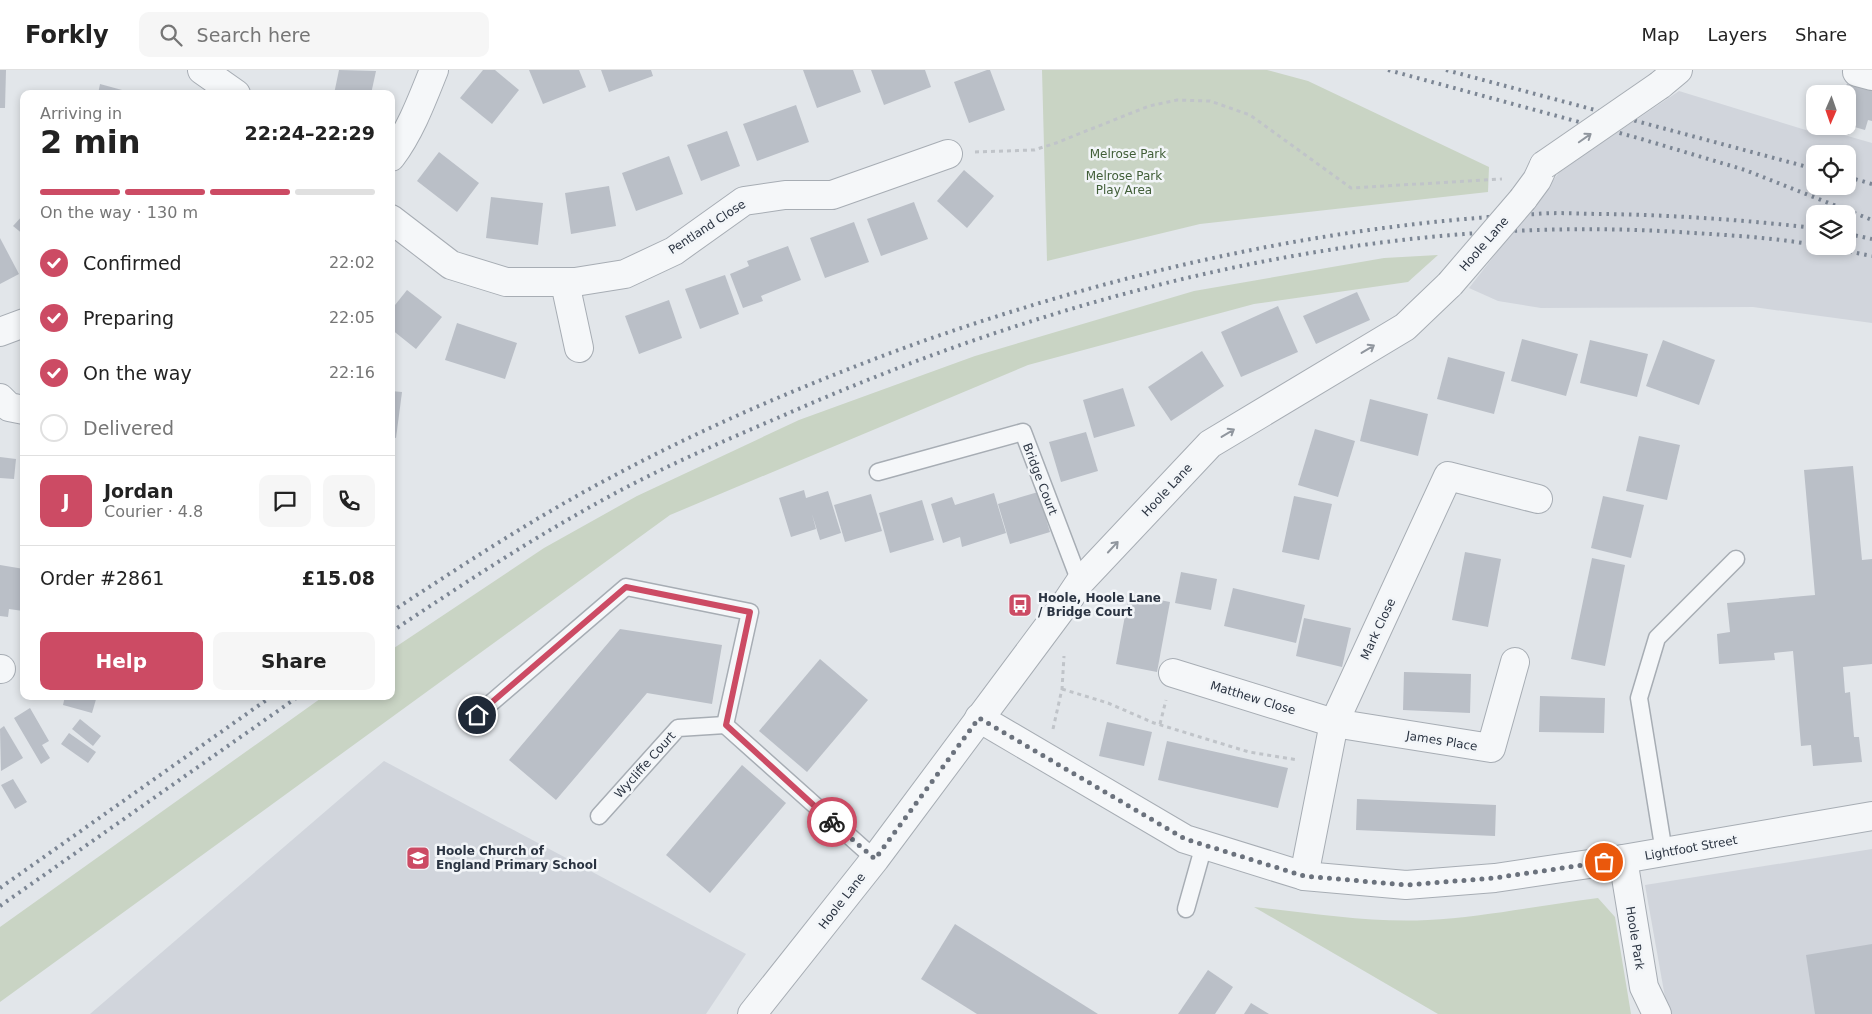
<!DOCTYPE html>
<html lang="en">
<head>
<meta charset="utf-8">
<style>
	body { margin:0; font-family:"DejaVu Sans",sans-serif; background:#f6f6f6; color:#222; height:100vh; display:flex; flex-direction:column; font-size:19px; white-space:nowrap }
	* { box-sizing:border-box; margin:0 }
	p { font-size:16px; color:#767676 }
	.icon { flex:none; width:28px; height:28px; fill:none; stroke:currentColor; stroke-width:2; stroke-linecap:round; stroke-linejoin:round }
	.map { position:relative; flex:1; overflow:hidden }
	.drawer { position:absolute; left:20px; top:20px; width:375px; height:610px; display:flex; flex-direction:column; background:#fff; border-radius:10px; box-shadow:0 2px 8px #0003 }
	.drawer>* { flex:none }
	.needle { width:32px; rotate:182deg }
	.controls { position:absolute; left:1806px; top:15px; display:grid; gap:10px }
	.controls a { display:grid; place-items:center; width:50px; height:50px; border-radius:10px; background:#fff; box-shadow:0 2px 8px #0003; font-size:25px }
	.pin { position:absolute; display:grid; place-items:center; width:42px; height:42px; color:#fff; margin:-21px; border:2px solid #fff; border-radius:50%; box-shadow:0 1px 5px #0007 }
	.courier { position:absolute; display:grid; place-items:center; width:50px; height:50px; margin:-25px; border:4px solid #cc4b64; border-radius:50%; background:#fff; color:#222; box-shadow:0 1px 6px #0007 }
	.overview em { font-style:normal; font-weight:700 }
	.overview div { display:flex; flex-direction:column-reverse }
	.overview { display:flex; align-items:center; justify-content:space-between; height:85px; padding:0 20px }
	h1 { font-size:32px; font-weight:700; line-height:38px }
	.bar { display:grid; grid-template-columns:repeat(4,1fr); gap:8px 5px; align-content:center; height:60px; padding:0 20px }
	.bar i { height:6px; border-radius:4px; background:#e0e0e0 }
	.bar .current { background:#cc4b64 }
	.bar p { grid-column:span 4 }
	.line { display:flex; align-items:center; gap:12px; padding:0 20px; border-top:1px solid #e0e0e0 }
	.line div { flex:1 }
	.round { display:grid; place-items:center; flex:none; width:52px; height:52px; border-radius:10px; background:#f6f6f6 }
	ol { padding:0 20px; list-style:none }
	li { display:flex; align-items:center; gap:15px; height:55px }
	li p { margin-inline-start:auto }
	li .icon { padding:5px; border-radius:50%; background:#cc4b64; color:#fff; stroke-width:4 }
	li:last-child { color:#767676 }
	li i { width:28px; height:28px; border:2px solid #e0e0e0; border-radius:50% }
	.action { display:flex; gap:10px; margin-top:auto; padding:10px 20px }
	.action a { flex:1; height:58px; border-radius:10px; background:#cc4b64; color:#fff; font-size:20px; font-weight:700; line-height:58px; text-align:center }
	.action a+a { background:#f6f6f6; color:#222 }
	header { display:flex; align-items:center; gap:30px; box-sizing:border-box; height:70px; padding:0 25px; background:#fff; border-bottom:1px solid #e0e0e0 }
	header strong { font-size:24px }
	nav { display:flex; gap:28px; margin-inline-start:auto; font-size:18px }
	.search { width:350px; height:45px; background:#f6f6f6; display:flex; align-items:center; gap:12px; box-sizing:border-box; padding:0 18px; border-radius:10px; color:#767676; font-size:19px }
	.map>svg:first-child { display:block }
	.built { fill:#d1d5dc; fill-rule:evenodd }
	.green { fill:#c9d4c4 }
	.building { fill:#babfc7 }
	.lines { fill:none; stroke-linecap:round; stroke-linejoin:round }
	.service-casing { stroke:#a7adb4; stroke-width:19 }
	.minor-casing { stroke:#a7adb4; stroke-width:30 }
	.tertiary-casing { stroke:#a7adb4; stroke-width:30 }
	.path { stroke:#c0c4c9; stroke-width:3; stroke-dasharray:4 4; stroke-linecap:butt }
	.service { stroke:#f5f7f9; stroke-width:16 }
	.minor { stroke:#f5f7f9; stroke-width:28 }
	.tertiary { stroke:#f5f7f9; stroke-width:28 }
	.rail { stroke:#7c8694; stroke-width:4; stroke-dasharray:2.5 5; stroke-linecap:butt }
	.tertiary-bridge-casing { stroke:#a7adb4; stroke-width:30; stroke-linecap:butt }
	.tertiary-bridge { stroke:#f5f7f9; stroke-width:28 }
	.oneway { stroke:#90969e }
	.done { stroke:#6b727d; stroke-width:5; stroke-dasharray:0 9 }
	.route { stroke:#cc4b64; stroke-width:6 }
	.labels { text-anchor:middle; stroke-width:5; stroke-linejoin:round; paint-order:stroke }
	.park-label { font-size:12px; fill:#415e38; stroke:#f2f5f8 }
	.street-label { font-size:12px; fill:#2b3442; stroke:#f2f5f8 }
	.poi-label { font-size:12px; font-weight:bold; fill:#2b3442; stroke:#f2f5f8; text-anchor:start }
</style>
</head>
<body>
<header>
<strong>Forkly</strong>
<div class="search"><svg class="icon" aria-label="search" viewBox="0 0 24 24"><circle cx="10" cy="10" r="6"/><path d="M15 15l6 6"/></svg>Search here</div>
<nav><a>Map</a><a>Layers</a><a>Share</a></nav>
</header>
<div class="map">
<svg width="1872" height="944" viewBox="0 0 1872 944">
	<rect width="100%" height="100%" fill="#e2e6ea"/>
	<g class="built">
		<path d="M1679,21L1809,61L1813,56L1872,73V253L1753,237L1541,238L1498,231L1469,218L1561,100ZM1815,84H1848V116H1815ZM1815,144H1848V176H1815Z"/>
		<polygon points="384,691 746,884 706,944 90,944"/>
		<polygon points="1872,779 1872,944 1668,944 1645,815"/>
	</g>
	<g class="green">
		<polygon points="1042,0 1267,0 1308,11 1489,97 1488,122 1200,154 1047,191"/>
		<polygon points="1438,185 1408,212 1254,234 1028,295 670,445 0,932 0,857 324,626 391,626 391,580 544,478 637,426 799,350 975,286 1194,221 1384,188"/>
		<path d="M1598,828L1615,847L1631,944H1438L1254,837C1312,843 1370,853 1428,850C1486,847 1541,835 1598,828Z"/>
	</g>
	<g class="building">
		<polygon points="0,0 6,0 5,38 0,38"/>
		<polygon points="339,0 376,1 371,24 334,24"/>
		<polygon points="483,0 495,0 519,20 492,54 460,28"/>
		<polygon points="529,0 579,0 586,17 543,34"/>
		<polygon points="601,0 651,0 653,6 609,22"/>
		<polygon points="803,0 853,0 861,22 817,38"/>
		<polygon points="871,0 925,0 931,17 884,35"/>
		<polygon points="987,0 990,0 1005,40 969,53 954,12"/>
		<polygon points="100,14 133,23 133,24 98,24"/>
		<polygon points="1847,14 1872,20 1872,51 1868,50 1865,60 1851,56 1849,65 1835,61 1836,56 1848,56 1848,24 1839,24"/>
		<polygon points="796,35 809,72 757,91 743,54"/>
		<polygon points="727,61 740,96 701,111 687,75"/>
		<polygon points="439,82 479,113 457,142 417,111"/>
		<polygon points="669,86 683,124 636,141 622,103"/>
		<polygon points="964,100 994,126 967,158 937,131"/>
		<polygon points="609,116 616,156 571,164 565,123"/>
		<polygon points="491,127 543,133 538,175 486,168"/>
		<polygon points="914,132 928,169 881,186 867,149"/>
		<polygon points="24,144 24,165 13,156"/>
		<polygon points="854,152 869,192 825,208 810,168"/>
		<polygon points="0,168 19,204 0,214"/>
		<polygon points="788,176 801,210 761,226 763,231 743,238 730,204 749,196 747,191"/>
		<polygon points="725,205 739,244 700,259 685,219"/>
		<polygon points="407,220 442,247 416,279 391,259 391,240"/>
		<polygon points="1357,222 1370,250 1316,274 1303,246"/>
		<polygon points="669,230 682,268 639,284 625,246"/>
		<polygon points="1278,236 1298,282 1241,307 1221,262"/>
		<polygon points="457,253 517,273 505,309 445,290"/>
		<polygon points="1522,269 1578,284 1566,326 1511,311"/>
		<polygon points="1590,270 1648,284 1637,327 1580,313"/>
		<polygon points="1663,270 1715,290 1699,335 1646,316"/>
		<polygon points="1202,281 1224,316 1171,351 1148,317"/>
		<polygon points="1448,287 1505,302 1494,344 1437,329"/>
		<polygon points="1123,318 1135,356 1094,368 1083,330"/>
		<polygon points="391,321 402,322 396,368 391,367"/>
		<polygon points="1370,329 1428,344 1418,386 1360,371"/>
		<polygon points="1315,359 1355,371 1338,427 1298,415"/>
		<polygon points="1086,362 1098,401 1061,412 1049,372"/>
		<polygon points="1639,366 1680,375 1667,430 1626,421"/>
		<polygon points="0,387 16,389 14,409 0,408"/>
		<polygon points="1853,396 1862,490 1872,489 1872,594 1843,597 1845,623 1850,622 1854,667 1859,667 1862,692 1813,696 1811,675 1801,676 1793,581 1774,583 1775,590 1719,594 1717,564 1730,562 1727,533 1815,525 1804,400"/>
		<polygon points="804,420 806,428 828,421 841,463 820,470 812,444 816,459 791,467 779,428"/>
		<polygon points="1038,422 1050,462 1010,474 998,434"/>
		<polygon points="994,423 1006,463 962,477 960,467 943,473 931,434 952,427 955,435"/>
		<polygon points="871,424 882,461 845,472 834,435"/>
		<polygon points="1294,426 1332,434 1319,490 1282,482"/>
		<polygon points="1603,426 1644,435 1631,488 1591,478"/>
		<polygon points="922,430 934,470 890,483 879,443"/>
		<polygon points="1465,482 1501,489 1488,557 1452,550"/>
		<polygon points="1592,488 1625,495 1605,596 1571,589"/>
		<polygon points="0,495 24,499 23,541 9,539 8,547 0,546"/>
		<polygon points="1181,502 1217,509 1211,540 1175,533"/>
		<polygon points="1233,518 1305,535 1296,573 1224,556"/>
		<polygon points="1129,524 1170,532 1157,602 1116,594"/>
		<polygon points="1304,548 1351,558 1342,597 1296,586"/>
		<polygon points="620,559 722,575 712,634 647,623 556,730 509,690"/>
		<polygon points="820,589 868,630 807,702 759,661"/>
		<polygon points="1404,602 1471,604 1470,643 1403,640"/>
		<polygon points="65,626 97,626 92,643 63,635"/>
		<polygon points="1540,626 1605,628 1604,663 1539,662"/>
		<polygon points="30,638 49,671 42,675 50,688 41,694 14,648"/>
		<polygon points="80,649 101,666 93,676 72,659"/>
		<polygon points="1107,652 1152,662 1144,696 1099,686"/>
		<polygon points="4,656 23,688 1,701 0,659"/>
		<polygon points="69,663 96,682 88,693 61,674"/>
		<polygon points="1167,671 1288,698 1278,738 1158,710"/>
		<polygon points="742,695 786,733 710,823 666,785"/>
		<polygon points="13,709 27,732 15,739 1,715"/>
		<polygon points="1357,729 1496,735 1495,766 1356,760"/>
		<polygon points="955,854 1098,944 977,944 921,909"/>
		<polygon points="1872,874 1872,944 1815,944 1806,885"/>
		<polygon points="1208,900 1233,917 1215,944 1178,944"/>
		<polygon points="1251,933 1269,944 1244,944"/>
	</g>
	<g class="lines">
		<g class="service-casing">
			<g id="service">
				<polyline points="878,402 1023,362 1080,512"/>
				<polyline points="477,645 626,517 750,542 725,655 875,789"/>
				<polyline points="599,746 678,658 725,655"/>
				<polyline points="1664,782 1639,628 1657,568 1736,489"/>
				<polyline points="1186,839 1204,775"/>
			</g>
		</g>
		<g class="minor-casing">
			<g id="minor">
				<polyline points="202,0 236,24"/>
				<polyline points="1857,2 1872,6"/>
				<path d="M391,87C410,62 422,30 434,0"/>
				<polyline points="391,149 451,195 506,212 575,212 625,204 674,181 744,131 785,125 832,125 948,84"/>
				<polyline points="565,213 579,278"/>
				<polyline points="0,262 24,253"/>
				<polyline points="0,328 9,337 24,340"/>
				<polyline points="0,599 1,599"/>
				<polyline points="1173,603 1334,653 1491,678 1515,592"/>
				<polyline points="1623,789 1644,917 1657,944"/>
				<polyline points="1304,806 1334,653 1448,406 1538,429"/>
			</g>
		</g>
		<g class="tertiary-casing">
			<g id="tertiary">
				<polyline points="1660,15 1678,0"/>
				<polyline points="1523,129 1537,110 1544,95"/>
				<polyline points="979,648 1185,769 1304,806 1406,815 1495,808 1623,789 1872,746"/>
				<polyline points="752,944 875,789 1068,530 1080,512 1210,374 1405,257 1450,214"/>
			</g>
		</g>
		<g class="path">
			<polyline points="975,82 1034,80 1056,73 1149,36 1177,30 1210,31 1250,45 1351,118 1502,109"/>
			<polyline points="1062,619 1108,633 1154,653 1249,682 1298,690"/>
			<polyline points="1160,654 1166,630"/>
			<polyline points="1053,659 1062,619 1064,586"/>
		</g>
		<use href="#service" class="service"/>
		<use href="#minor" class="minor"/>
		<use href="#tertiary" class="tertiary"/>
		<g class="rail">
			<polyline points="1388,0 1638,68 1745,100 1872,150"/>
			<polyline points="1446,0 1815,99"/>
			<polyline points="1848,107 1872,114"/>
			<polyline points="1848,164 1872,169"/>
			<polyline points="1820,176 1872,186"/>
			<path d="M391,542C461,496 531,450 604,411C700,359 799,317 901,279C1105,205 1319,155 1536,144C1558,142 1581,144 1604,144C1674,145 1745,150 1815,158"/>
			<path d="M391,562C463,514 534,467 610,426C665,396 724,371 782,346C1063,222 1371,143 1679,162C1724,165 1770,167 1815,175"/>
			<polyline points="0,818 272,626"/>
			<polyline points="0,836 299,626"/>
		</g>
		<g class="tertiary-bridge-casing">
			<g id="tertiary-bridge">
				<polyline points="1544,95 1660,15"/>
				<polyline points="1450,214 1523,129"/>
			</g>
		</g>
		<use href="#tertiary-bridge" class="tertiary-bridge"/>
	</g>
	<defs><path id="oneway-shaft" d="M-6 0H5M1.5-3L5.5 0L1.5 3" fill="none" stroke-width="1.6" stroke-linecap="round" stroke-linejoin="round" transform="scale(1.25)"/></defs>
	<g class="oneway">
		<use href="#oneway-shaft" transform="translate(1585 68) rotate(-35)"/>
		<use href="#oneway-shaft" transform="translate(1368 279) rotate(-31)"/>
		<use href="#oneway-shaft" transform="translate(1228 363) rotate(-31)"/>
		<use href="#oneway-shaft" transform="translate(1113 477) rotate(-47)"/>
	</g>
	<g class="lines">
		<polyline class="done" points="832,752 875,789 979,648 1185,769 1304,806 1406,815 1494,808 1604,792"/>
		<polyline class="route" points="477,645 626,517 750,542 726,655 832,752"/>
	</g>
	<defs>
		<g id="bus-square" transform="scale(1.25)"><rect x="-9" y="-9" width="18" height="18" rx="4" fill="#cc4b64" stroke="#f2f5f8"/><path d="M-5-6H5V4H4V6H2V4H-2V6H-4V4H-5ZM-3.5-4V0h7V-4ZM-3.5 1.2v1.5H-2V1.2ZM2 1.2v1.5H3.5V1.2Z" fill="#fff"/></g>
		<g id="school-square" transform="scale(1.25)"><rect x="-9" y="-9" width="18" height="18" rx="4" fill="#cc4b64" stroke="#f2f5f8"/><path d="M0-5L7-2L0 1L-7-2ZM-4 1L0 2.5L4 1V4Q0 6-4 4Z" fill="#fff"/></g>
	</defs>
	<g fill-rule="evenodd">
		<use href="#bus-square" x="1020" y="535"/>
		<use href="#school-square" x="418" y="788"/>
	</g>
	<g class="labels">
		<g class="park-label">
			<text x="1128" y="88">Melrose Park</text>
			<text x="1124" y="110">Melrose Park<tspan x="1124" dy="14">Play Area</tspan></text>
		</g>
		<g class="street-label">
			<text transform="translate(707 157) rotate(-33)" y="4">Pentland Close</text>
			<text transform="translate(1484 174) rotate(-49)" y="4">Hoole Lane</text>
			<text transform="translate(1040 409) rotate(69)" y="4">Bridge Court</text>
			<text transform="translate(1167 420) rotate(-47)" y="4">Hoole Lane</text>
			<text transform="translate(1378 559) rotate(-65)" y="4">Mark Close</text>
			<text transform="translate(1253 628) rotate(17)" y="4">Matthew Close</text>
			<text transform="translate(1442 671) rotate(9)" y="4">James Place</text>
			<text transform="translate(645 695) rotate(-48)" y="4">Wycliffe Court</text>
			<text transform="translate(1691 778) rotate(-10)" y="4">Lightfoot Street</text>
			<text transform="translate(842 831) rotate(-52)" y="4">Hoole Lane</text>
			<text transform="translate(1635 868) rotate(81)" y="4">Hoole Park</text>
		</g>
		<g class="poi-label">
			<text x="1038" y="532">Hoole, Hoole Lane<tspan x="1038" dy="14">/ Bridge Court</tspan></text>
			<text x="436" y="785">Hoole Church of<tspan x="436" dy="14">England Primary School</tspan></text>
		</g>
	</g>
</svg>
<div class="controls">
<a><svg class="needle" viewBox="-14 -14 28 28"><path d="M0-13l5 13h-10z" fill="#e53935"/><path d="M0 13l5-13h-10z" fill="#767676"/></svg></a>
<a><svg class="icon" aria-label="locate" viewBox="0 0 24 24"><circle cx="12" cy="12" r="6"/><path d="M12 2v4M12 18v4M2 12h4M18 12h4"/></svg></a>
<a><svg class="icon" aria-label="layers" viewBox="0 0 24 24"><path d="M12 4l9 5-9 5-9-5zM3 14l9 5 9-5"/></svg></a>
</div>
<div class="pin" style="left:1604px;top:792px;background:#ea580c"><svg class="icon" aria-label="bag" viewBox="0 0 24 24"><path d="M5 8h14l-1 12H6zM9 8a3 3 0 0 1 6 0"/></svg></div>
<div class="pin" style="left:477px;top:645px;background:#1f2937"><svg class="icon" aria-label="home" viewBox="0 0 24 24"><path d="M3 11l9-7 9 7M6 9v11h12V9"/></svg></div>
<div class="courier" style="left:832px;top:752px"><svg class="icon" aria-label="bike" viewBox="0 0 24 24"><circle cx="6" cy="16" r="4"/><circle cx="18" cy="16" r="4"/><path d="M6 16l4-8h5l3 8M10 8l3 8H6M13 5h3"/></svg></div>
<section class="drawer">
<div class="overview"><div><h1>2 min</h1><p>Arriving in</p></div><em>22:24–22:29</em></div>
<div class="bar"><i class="current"></i><i class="current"></i><i class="current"></i><i></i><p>On the way · 130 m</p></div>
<ol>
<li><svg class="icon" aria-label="check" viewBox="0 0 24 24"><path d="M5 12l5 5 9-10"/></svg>Confirmed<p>22:02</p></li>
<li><svg class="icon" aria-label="check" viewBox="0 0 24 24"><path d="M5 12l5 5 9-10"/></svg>Preparing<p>22:05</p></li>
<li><svg class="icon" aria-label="check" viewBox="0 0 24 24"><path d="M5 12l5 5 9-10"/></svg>On the way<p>22:16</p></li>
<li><i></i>Delivered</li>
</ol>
<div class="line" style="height:90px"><b class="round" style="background:#cc4b64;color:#fff">J</b><div><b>Jordan</b><p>Courier · 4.8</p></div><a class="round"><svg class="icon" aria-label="chat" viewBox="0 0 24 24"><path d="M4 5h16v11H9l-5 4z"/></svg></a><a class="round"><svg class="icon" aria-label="phone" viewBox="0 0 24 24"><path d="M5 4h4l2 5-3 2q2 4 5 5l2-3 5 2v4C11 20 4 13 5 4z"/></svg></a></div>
<div class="line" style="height:65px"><div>Order #2861</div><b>£15.08</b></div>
<div class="action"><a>Help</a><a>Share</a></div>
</section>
</div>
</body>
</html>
